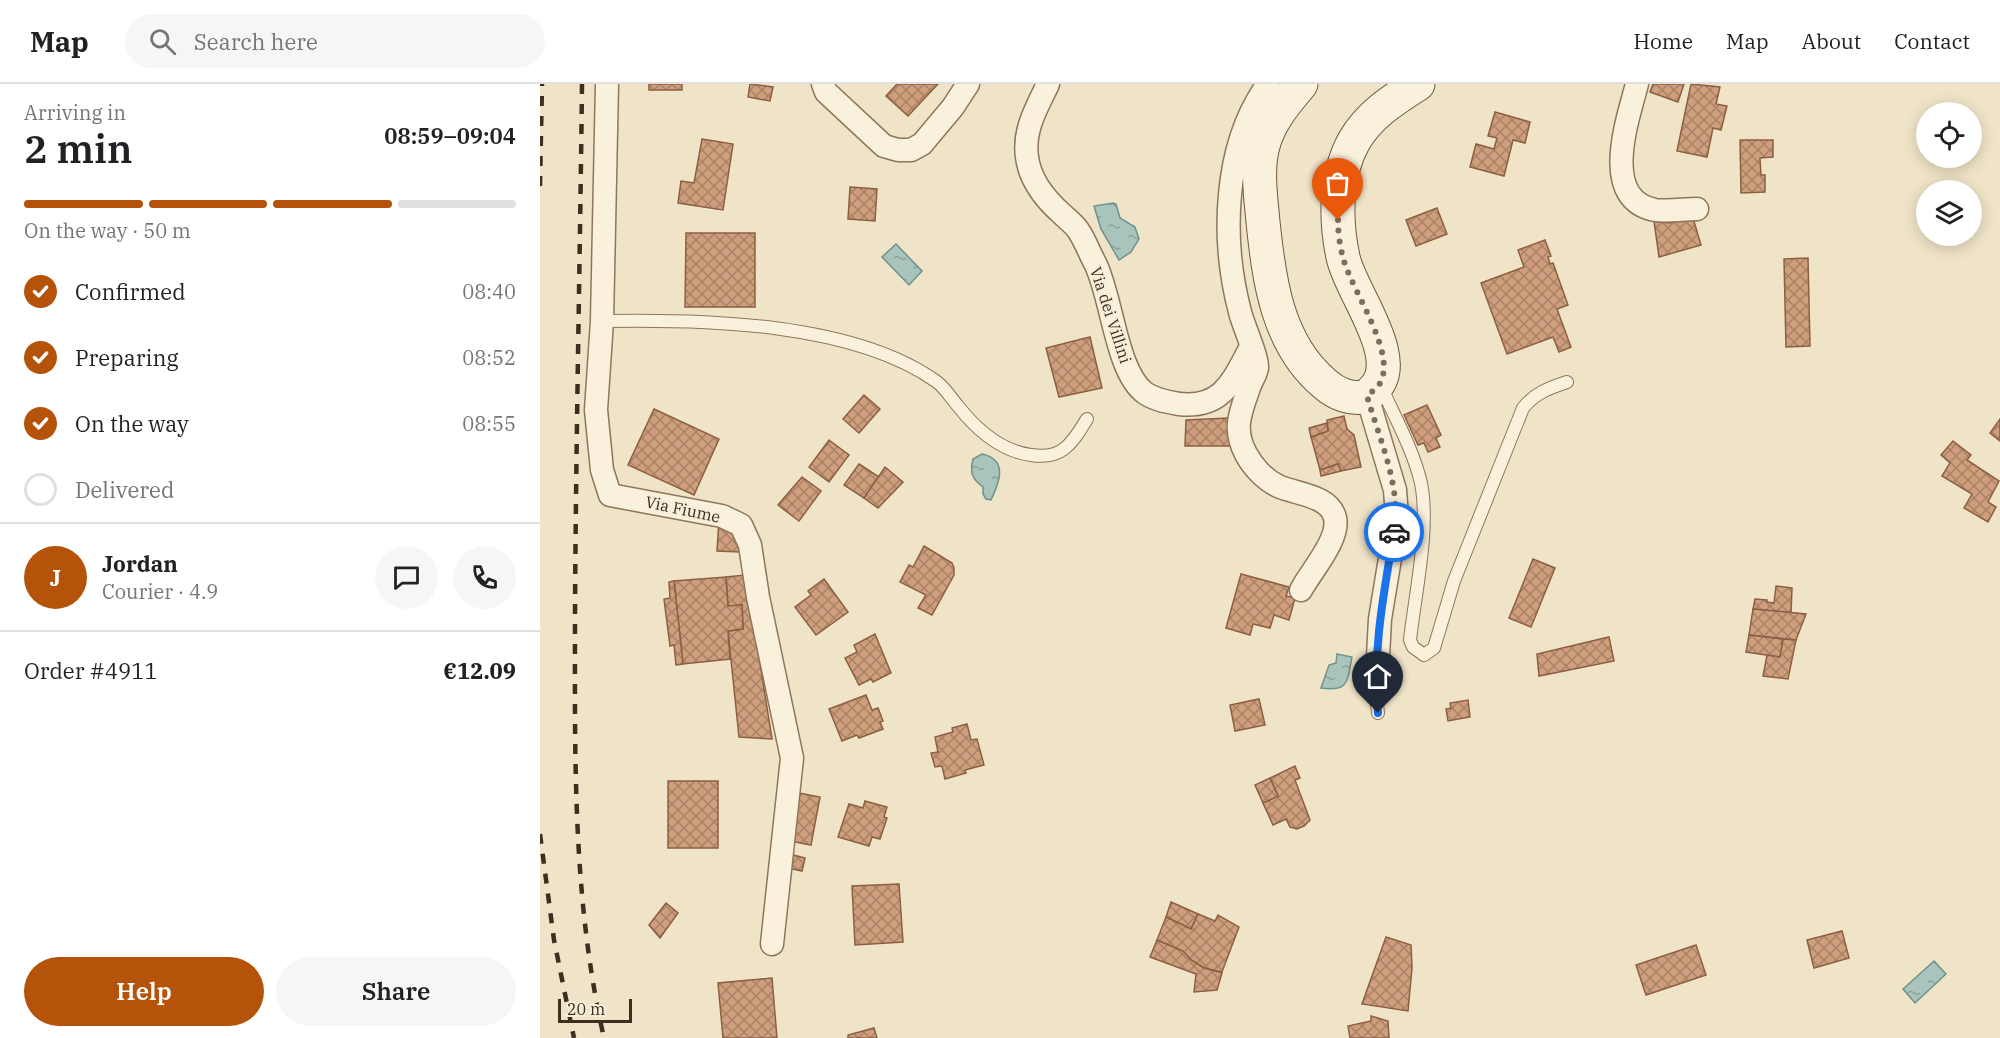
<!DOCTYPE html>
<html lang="en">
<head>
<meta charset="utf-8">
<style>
	body { margin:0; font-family:"IBM Plex Serif",serif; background:#f6f6f6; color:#202124; height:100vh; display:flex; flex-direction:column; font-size:22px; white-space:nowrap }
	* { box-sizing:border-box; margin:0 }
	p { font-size:20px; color:#757577 }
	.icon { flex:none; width:33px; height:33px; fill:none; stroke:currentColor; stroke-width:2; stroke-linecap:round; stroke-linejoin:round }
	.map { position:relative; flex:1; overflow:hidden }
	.side { display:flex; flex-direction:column; background:#fff; width:540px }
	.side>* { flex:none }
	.controls { position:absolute; left:1376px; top:18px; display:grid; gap:12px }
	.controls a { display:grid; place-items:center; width:66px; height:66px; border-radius:50%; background:#fff; box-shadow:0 3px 15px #0003; font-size:30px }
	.scale { position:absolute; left:18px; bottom:15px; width:74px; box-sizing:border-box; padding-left:6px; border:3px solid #3d2e20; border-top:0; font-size:16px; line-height:21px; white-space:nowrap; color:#3d2e20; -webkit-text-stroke:4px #f7eed8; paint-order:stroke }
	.pin { position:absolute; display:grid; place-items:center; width:51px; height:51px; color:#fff; margin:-62px -26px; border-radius:50% 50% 50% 0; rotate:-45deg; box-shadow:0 0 6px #0007 }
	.pin .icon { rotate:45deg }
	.courier { position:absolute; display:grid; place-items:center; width:60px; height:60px; margin:-30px; border:4px solid #1a73e8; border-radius:50%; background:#fff; color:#222; box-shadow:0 2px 8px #0007 }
	.head em { font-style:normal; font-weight:600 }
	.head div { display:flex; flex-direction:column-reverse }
	.head { display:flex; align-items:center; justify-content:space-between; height:102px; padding:0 24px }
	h1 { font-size:39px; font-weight:600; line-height:45px }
	.bar { display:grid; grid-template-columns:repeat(4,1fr); gap:9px 6px; align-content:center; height:72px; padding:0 24px }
	.bar i { height:8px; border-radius:4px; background:#e0e0e0 }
	.bar .active { background:#b45309 }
	.bar p { grid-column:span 4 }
	.line { display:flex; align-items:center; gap:15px; padding:0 24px; border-top:2px solid #e0e0e0 }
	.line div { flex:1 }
	.round { display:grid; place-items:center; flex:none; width:63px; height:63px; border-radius:32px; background:#f6f6f6 }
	ol { padding:0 24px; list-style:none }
	li { display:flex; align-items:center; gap:18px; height:66px }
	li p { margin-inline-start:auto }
	li .icon { padding:6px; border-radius:50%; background:#b45309; color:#fff; stroke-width:4 }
	li:last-child { color:#757577 }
	li i { width:33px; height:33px; border:3px solid #e0e0e0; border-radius:50% }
	.cta { display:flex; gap:12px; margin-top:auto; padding:12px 24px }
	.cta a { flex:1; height:69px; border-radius:36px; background:#b45309; color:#fff; font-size:24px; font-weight:600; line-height:69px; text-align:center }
	.cta a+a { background:#f6f6f6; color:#202124 }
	header { display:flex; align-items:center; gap:36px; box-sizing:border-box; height:84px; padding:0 30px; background:#fff; border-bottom:2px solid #e0e0e0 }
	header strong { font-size:28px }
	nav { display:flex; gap:33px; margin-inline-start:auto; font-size:21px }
	.search { width:420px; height:54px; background:#f6f6f6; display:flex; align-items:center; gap:15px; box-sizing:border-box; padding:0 21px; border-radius:33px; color:#757577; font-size:22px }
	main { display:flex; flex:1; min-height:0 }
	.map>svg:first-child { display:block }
	.water { fill:url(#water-ripples); stroke:#6f938a; stroke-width:1.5 }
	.building { fill:url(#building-cross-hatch); stroke:#8d5f41; stroke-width:1.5 }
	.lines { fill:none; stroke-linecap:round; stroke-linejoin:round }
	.service-casing { stroke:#8d765c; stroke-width:14 }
	.minor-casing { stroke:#8d765c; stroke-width:25 }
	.secondary-casing { stroke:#6f573f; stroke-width:35 }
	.service { stroke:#faf1dc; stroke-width:12 }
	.minor { stroke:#faf1dc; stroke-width:22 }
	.secondary { stroke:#faf1dc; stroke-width:33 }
	.rail { stroke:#3d2e20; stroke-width:4.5; stroke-dasharray:10 10; stroke-linecap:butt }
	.done { stroke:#7c6e5b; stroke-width:6; stroke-dasharray:0 10.8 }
	.route { stroke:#1a73e8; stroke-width:8 }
	.labels { text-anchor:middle; stroke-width:4.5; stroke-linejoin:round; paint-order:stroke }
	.street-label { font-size:16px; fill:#3d2e20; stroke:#f7eed8 }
</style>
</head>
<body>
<header>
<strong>Map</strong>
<div class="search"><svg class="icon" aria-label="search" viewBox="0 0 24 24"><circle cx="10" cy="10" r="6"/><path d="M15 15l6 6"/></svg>Search here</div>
<nav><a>Home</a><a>Map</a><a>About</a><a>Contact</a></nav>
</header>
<main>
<section class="side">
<div class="head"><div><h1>2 min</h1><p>Arriving in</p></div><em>08:59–09:04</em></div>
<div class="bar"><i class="active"></i><i class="active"></i><i class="active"></i><i></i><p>On the way · 50 m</p></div>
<ol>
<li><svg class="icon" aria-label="check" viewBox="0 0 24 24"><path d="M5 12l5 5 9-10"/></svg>Confirmed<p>08:40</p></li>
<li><svg class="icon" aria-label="check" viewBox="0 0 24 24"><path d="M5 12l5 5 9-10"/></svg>Preparing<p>08:52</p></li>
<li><svg class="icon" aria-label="check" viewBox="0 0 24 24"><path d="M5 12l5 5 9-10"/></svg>On the way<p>08:55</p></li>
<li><i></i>Delivered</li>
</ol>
<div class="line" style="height:108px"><b class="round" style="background:#b45309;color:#fff">J</b><div><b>Jordan</b><p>Courier · 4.9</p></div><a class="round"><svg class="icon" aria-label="chat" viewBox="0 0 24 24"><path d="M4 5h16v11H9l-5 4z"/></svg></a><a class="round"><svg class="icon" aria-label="phone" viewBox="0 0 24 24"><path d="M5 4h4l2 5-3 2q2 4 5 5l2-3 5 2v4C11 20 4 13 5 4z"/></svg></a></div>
<div class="line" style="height:78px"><div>Order #4911</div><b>€12.09</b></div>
<div class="cta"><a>Help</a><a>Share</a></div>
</section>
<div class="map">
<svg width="1460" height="954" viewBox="0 0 1460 954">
	<defs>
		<pattern id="water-ripples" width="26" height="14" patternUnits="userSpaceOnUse" patternTransform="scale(1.5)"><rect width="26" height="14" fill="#a9c4bc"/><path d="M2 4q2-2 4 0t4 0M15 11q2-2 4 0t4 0" fill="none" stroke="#8ba098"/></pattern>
		<pattern id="building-cross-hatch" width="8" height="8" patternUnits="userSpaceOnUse" patternTransform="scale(1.5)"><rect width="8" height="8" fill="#cf9f7d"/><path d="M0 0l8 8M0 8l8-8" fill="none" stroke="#a98266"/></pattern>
	</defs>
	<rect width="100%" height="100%" fill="#f0e4c8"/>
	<g class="water">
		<polygon points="573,119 576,120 580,134 595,143 599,155 591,168 579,176 561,145 554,122"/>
		<polygon points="356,160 382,187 369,201 342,173"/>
		<path d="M442,370C469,376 459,399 451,416L446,415L443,410V403C431,394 430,388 433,375Z"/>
		<path d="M797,570L812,573C807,597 810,608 781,604L789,581L796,579Z"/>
		<polygon points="1394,877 1406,890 1375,919 1363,905"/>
	</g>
	<g class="building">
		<rect x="109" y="0" width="33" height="6"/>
		<polygon points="210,0 233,3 230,17 208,13"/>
		<polygon points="357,0 398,0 368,32 346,12"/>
		<polygon points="1113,0 1144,0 1138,18 1110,8"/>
		<polygon points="1151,0 1180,3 1176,20 1187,22 1181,46 1173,44 1167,73 1137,67"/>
		<polygon points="955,28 990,38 985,59 973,56 964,92 930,83 936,60 954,65 957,54 948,52"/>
		<polygon points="162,55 193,60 183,126 138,119 141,97 154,99"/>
		<polygon points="1200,56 1233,56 1233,73 1220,74 1221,91 1225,91 1225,108 1201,109"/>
		<polygon points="310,103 337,105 335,137 308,135"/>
		<polygon points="897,124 907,150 876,162 866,136"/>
		<polygon points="1153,134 1161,161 1119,173 1114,137 1129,139"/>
		<polygon points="146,149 215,149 215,223 145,223"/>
		<polygon points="1005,156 1011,172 1008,173 1010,180 1013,179 1028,221 1017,225 1031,263 1019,268 1013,253 967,270 941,199 984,183 978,166"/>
		<polygon points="1268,174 1270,262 1246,263 1244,175"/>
		<polygon points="550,253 562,304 519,313 506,264"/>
		<polygon points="324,311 340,325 319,349 303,335"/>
		<polygon points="887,321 901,351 896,354 900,363 888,368 884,359 878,361 864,331"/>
		<polygon points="114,325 179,355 154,411 88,381"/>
		<polygon points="804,332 807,345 814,351 821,383 801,387 798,380 780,386 771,353 788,347 787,336"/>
		<polygon points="689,334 691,362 645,362 646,336"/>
		<polygon points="1460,335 1460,357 1450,349"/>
		<polygon points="787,339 788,347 771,353 769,344"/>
		<polygon points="289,356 309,371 289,398 269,383"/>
		<polygon points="1413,357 1431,371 1427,376 1459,397 1448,418 1456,423 1448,438 1424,424 1432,410 1402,392 1410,379 1401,371"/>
		<polygon points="319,380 339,393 324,414 304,401"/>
		<polygon points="798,380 801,387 781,392 780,386"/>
		<polygon points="345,383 363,398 338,424 324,414"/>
		<polygon points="262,393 281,407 259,437 238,421"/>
		<polygon points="179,436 194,438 200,468 177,467"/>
		<polygon points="384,462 412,479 414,484 414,491 392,531 378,524 386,511 360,498 369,481 373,483"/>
		<polygon points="993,475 1015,484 991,543 969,534"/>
		<polygon points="701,490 749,503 746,512 755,514 749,536 734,531 730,544 713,540 710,551 686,544"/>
		<polygon points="206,491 232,655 199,653 188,547 203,545 202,521 188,522 186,493"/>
		<polygon points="186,493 188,522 202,521 203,545 188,547 190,575 143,580 134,497"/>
		<polygon points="284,495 308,528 276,551 255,523 271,511 268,507"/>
		<polygon points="134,497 143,580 136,581 134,561 130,562 124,515 130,514 129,498"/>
		<polygon points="1236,502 1252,504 1251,529 1213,525 1215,515 1227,516 1227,518 1234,519"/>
		<polygon points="1213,525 1266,530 1256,556 1209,551"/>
		<polygon points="335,550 351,589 333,598 331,595 319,601 305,574 317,568 314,561"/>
		<polygon points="1209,551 1243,555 1240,573 1206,568"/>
		<polygon points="1069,553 1074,577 999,592 997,570"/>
		<polygon points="1243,555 1256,556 1248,595 1223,592 1227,571 1240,573"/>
		<polygon points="326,611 332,626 338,624 343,637 340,638 343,645 319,654 317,651 302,657 289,625"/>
		<polygon points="719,615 725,641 695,647 690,621"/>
		<polygon points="928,616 930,633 908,637 906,625 911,624 910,619"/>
		<polygon points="427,640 431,656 437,655 444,681 425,686 426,689 405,695 402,682 395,683 391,669 398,668 395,653 413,648 412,644"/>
		<polygon points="755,682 760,694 755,696 770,736 764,742 757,745 750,743 746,735 733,741 723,719 738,712 730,694"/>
		<polygon points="730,694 738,712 723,719 715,701"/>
		<rect x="128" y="697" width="50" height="67"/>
		<polygon points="254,708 280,713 271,761 245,756"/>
		<polygon points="325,717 347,723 344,733 347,734 340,755 332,753 329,762 298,753 309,720 323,724"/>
		<polygon points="246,769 265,774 262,787 243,783"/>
		<polygon points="359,800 363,858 315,861 312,802"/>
		<polygon points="631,818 658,830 651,845 626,833"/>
		<polygon points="126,819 138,829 120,854 109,841"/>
		<polygon points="658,830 675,837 678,831 699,843 682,888 664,884 651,876 643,867 617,856 626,833 651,845"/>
		<polygon points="1302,847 1309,874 1274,884 1267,856"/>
		<polygon points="846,853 871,861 872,884 868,927 822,920"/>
		<polygon points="617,856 643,867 651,876 664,884 682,889 677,906 654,908 656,890 610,873"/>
		<polygon points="1156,861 1166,891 1106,911 1096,881"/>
		<polygon points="232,894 237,954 183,954 178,899"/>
		<polygon points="831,932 848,937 849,954 810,954 808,942 831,937"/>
		<polygon points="334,944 337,954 308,954 308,951"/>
	</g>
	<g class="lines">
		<g class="service-casing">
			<g id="service">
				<path d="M62,237C162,235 314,238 397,298C405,304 411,314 418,322C436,345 461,367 491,371C523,376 532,359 547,335"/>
				<path d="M840,300C854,332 873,365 881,399C890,444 875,510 870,556L873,563L884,571L894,564L914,497L983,324C995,309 1009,304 1027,298"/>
				<polyline points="838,573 835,603 838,629"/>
			</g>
		</g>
		<g class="minor-casing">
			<g id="minor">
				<polyline points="67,0 62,237 56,326 62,386 70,411 182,432 201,441 210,461 218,513 252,674 232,860"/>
				<polyline points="283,0 286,8 344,62 358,66 371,66 382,60 413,23 428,0"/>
				<path d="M508,0C497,23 483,46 487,73C490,97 505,115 522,130C527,135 534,140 538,146C545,156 549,168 555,179C572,212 576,288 605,309C615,316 628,318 639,320C684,325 693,295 711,263"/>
				<path d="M728,0C683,62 681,156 700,228C703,241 718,273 717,284C716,290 712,296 710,301C701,327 692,344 706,370C713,383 725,396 738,402C755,410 790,411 795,434C800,455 771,487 761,506"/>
				<path d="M1097,0C1088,35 1059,115 1115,126C1128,128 1144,125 1157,125"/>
				<polyline points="827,312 855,406 857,432 840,535 838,573"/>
			</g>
		</g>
		<g class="secondary-casing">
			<path id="secondary" d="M761,0C745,19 727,40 722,66C717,89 721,115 723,138C729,196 737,260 785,300C795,309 812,317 826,312C828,312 832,307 833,306C866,276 810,208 803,173C795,136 795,91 814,57C829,31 853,16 878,0"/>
		</g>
		<use href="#service" class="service"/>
		<use href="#minor" class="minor"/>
		<use href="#secondary" class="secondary"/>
		<g class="rail">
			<path d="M42,0C40,176 36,352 35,528C35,671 32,814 64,954"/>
			<polyline points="0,102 2,0"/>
			<polyline points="0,750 14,856 34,954"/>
		</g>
	</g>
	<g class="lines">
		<path class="done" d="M798,136C798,149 800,164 804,177C813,208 857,270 840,299C838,304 831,308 827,312C839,354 862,404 854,448"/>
		<path class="route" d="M838,629C832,568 844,508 854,448"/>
	</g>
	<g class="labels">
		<g class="street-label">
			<text transform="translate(571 231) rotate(72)" y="6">Via dei Villini</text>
			<text transform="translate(143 425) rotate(12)" y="6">Via Fiume</text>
		</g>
	</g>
</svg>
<div class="controls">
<a><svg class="icon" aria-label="locate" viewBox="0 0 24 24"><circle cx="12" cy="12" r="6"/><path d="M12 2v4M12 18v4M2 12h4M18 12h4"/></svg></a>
<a><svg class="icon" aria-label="layers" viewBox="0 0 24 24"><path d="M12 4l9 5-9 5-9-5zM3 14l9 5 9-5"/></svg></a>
</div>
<div class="scale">20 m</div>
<div class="pin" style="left:798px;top:136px;background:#ea580c"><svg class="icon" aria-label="bag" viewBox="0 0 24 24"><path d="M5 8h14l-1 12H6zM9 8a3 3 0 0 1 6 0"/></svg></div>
<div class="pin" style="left:838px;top:629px;background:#1f2937"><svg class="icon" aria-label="home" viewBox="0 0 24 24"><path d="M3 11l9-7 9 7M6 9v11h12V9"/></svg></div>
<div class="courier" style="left:854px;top:448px"><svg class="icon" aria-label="car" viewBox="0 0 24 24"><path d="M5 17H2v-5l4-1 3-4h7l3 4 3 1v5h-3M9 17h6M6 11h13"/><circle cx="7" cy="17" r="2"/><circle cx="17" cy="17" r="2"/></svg></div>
</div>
</main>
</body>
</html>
